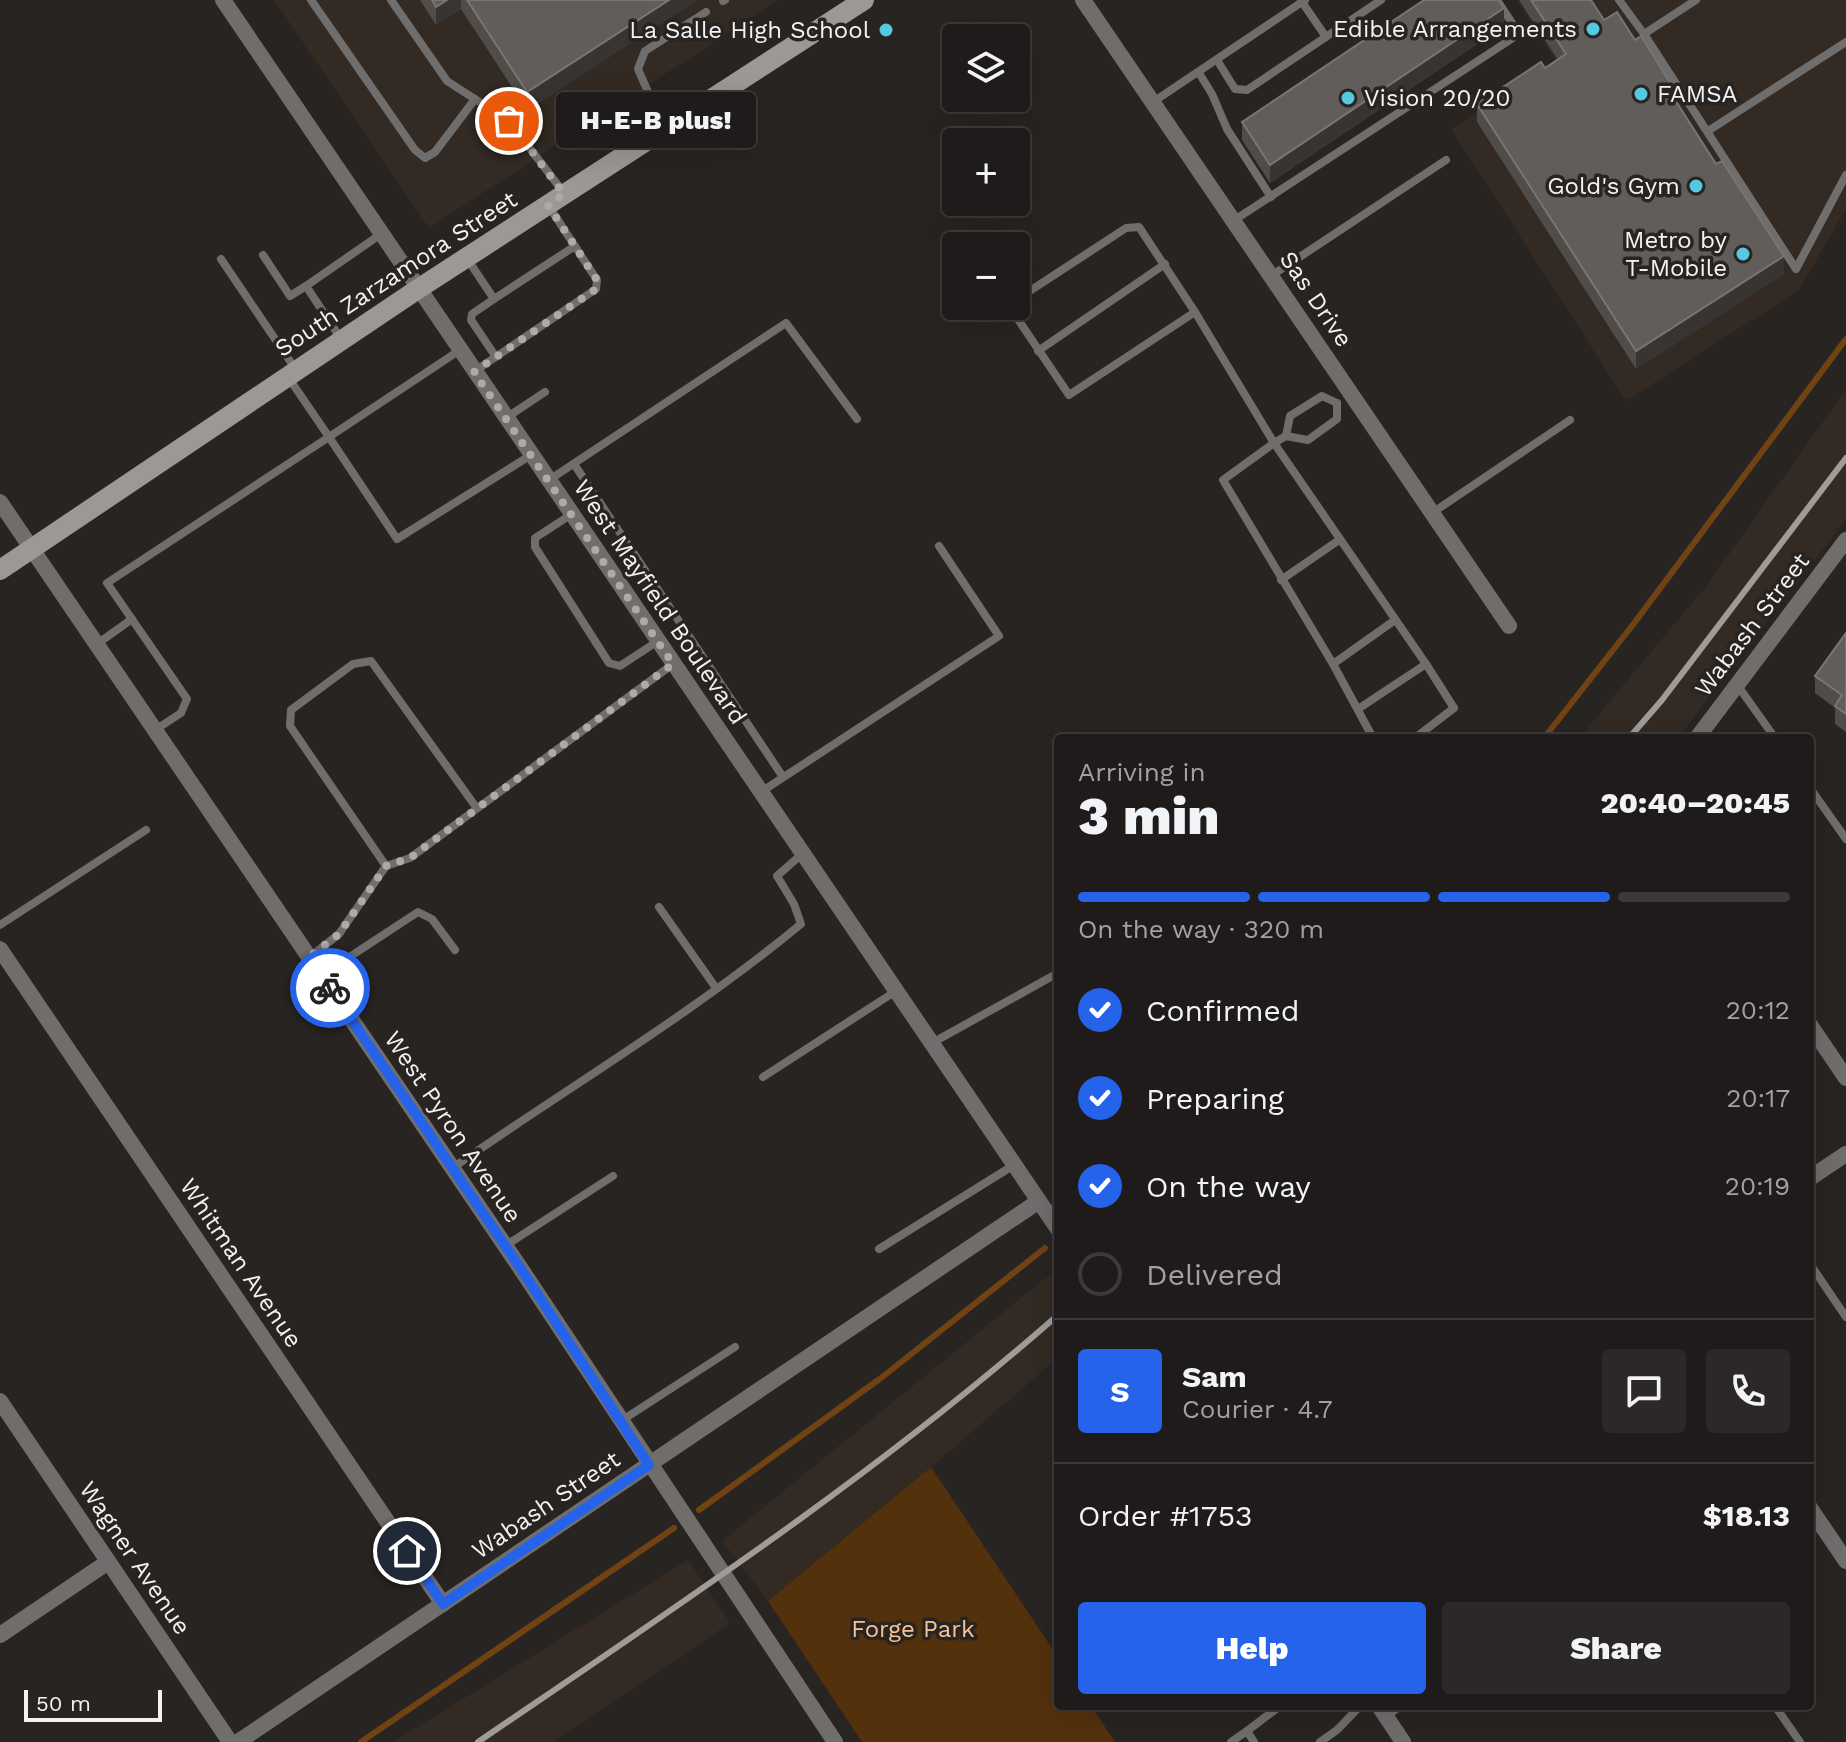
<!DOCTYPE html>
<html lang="en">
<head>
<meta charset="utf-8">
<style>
	body { margin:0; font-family:"Work Sans",sans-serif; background:#2b2827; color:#f1f3f6; height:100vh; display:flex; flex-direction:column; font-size:30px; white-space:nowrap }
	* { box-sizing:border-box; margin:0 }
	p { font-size:26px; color:#a1a1a2 }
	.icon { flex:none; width:44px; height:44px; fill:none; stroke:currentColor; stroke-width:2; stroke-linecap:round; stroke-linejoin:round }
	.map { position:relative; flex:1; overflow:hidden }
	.details { position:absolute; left:1054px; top:734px; width:760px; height:976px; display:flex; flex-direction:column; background:#1e1b1a; border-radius:8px; box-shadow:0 8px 32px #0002,0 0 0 2px #3c3939 }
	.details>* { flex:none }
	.fabs { position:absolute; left:942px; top:24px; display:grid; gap:16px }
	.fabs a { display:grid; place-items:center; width:88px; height:88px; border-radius:8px; background:#1e1b1a; box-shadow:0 8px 32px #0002,0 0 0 2px #3c3939; font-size:40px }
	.scale { position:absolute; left:24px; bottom:20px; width:138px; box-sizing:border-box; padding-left:8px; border:4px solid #f4f2f0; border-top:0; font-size:22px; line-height:28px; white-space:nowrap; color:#f4f2f0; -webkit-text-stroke:6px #282422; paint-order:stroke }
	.pin { position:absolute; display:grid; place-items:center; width:68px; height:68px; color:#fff; margin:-34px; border:4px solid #fff; border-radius:50%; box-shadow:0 2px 8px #0007 }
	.courier { position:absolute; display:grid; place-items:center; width:80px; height:80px; margin:-40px; border:6px solid #2563eb; border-radius:50%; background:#fff; color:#222; box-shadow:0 2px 10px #0007 }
	.bubble { position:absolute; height:56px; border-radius:8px; background:#1e1b1a; box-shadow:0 8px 32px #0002,0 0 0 2px #3c3939; font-size:26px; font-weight:800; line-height:56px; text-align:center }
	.headline em { font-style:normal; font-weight:800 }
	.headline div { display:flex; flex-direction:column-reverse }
	.headline { display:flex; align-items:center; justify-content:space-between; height:136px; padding:0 24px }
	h1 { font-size:52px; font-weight:800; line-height:60px }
	.bar { display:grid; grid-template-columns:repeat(4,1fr); gap:12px 8px; align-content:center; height:96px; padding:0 24px }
	.bar i { height:10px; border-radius:6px; background:#3c3939 }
	.bar .on { background:#2563eb }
	.bar p { grid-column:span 4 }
	.line { display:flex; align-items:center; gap:20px; padding:0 24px; border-top:2px solid #3c3939 }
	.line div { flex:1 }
	.round { display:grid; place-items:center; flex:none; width:84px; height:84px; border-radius:8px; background:#2b2827 }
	ol { padding:0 24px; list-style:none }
	li { display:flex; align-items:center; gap:24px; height:88px }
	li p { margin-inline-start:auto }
	li .icon { padding:8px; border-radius:50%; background:#2563eb; color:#fff; stroke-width:4 }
	li:last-child { color:#a1a1a2 }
	li i { width:44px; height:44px; border:4px solid #3c3939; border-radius:50% }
	.action { display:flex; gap:16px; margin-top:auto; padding:16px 24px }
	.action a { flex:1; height:92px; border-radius:8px; background:#2563eb; color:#fff; font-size:32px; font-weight:800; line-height:92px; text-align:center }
	.action a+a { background:#2b2827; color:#f1f3f6 }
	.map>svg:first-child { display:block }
	.built { fill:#322a23 }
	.green { fill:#54310d }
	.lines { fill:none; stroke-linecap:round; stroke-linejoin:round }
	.stream { stroke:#714313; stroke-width:6 }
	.lane { stroke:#706e6d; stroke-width:8 }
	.street { stroke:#706e6d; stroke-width:16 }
	.secondary { stroke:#9b9896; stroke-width:20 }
	.rail { stroke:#9e9b99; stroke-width:6 }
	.wall { fill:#4f4c49 }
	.shaded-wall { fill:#383432 }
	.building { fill:#615d5b; stroke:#787572; stroke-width:2 }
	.done { stroke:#adaaa8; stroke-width:8; stroke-dasharray:0 14.4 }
	.route { stroke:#2563eb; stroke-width:10 }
	.poi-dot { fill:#56c9e0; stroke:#282422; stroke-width:3 }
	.labels { text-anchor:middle; stroke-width:7; stroke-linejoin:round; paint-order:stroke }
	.poi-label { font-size:24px; fill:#f4f2f0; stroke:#282422; text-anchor:end }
	.street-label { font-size:24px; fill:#f4f2f0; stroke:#282422 }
	.park-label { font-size:24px; fill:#f5c295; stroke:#282422 }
</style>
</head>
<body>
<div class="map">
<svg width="1846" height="1742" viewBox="0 0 1846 1742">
	<rect width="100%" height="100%" fill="#282422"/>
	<g class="built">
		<polygon points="274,0 779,0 429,228"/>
		<polygon points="1516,0 1846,0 1846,209 1799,290 1626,401 1451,129 1556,62"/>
		<polygon points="1846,389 1846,519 1678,738 1579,738 1707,585"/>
		<polygon points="1054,1271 1058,1276 1058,1358 931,1467 768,1601 722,1541"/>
		<polygon points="688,1560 730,1623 553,1742 393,1742"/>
	</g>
	<polygon class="green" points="931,1467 1058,1657 1058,1706 1091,1706 1115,1742 862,1742 768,1601"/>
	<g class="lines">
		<g class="stream">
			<polyline points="1544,738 1635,622 1846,339"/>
			<polyline points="699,1510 881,1378 1045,1248"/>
			<polyline points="361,1742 674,1528"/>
		</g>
		<g class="lane">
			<polyline points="311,0 415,150 425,158 435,152 475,99"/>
			<polyline points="391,0 447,81 509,121 564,193"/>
			<polyline points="1305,0 1302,2 1326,37"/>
			<polyline points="1619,0 1644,34 1796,269 1846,175"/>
			<polyline points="723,1 725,0"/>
			<polyline points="1644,34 1696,0"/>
			<polyline points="1217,60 1235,89 1247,90 1381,0"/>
			<polyline points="1199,73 1212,94 1227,129 1271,197"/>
			<polyline points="1153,102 1302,2 1301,0"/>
			<polyline points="669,125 648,92 638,69 645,51 706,12"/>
			<polyline points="1708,131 1846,42"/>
			<polyline points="1233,221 1519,34 1497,0"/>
			<polyline points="263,255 290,296 306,286"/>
			<polyline points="466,257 494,299 575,246"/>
			<polyline points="221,259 296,370"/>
			<polyline points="1271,276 1446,160"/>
			<polyline points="494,299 472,314 471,320 496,357"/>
			<polyline points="1016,300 1126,228 1139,227 1195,312 1274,443 1286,436 1308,440 1337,419 1337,403"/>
			<polyline points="1009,306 1069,395 1195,312"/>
			<polyline points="341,339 306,286 381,234"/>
			<polyline points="460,350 329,437 397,539 531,455"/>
			<polyline points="1038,351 1165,264"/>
			<polyline points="475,371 596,289 597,280 548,205"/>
			<polyline points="506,418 545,392"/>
			<polyline points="1286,436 1290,416 1322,396 1337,403"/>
			<polyline points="574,464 783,777"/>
			<polyline points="549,480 786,323 857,419"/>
			<polyline points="1432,513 1570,420"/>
			<polyline points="572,514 535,538 535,547 609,663 620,666 658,641"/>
			<polyline points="1281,580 1339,540"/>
			<polyline points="97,644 132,619"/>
			<polyline points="1333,664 1395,620"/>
			<polyline points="1738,686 1775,738"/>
			<polyline points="1358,709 1426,664 1454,708 1415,738"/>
			<polyline points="155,730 181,713 187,699 107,583 329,437 288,377"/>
			<polyline points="1373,738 1333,664 1223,480 1274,443 1426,664"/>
			<polyline points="1810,788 1846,839"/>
			<polyline points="761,792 999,636 939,546"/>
			<polyline points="476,807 371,661 353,664 291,710 290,726 386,866 410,858 673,664"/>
			<polyline points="659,907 716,988"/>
			<polyline points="0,925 146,830"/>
			<polyline points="310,957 339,934 386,866"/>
			<polyline points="322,975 418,912 432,919 455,950"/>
			<polyline points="932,1043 1058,973"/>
			<polyline points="763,1077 896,991"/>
			<path d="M451,1169C567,1088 691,1015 801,924L794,904L777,876L802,854"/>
			<polyline points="505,1246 613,1176"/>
			<polyline points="879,1249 1014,1165"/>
			<polyline points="1810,1264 1846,1317"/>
			<polyline points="621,1421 735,1347"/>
			<polyline points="1775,1706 1800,1742"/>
			<polyline points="1387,1716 1400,1706"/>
			<polyline points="1231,1742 1247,1731"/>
			<polyline points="1254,1742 1247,1731 1280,1706"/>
			<polyline points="1320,1742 1337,1730 1360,1706"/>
		</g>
		<g class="street">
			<polyline points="223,0 1058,1229"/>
			<polyline points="1083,0 1509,626"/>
			<polyline points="0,502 521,1269 835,1742"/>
			<polyline points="1697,738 1846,540"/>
			<polyline points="0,949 443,1604"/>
			<polyline points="1810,1025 1846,1078"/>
			<polyline points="1810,1178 1846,1154"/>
			<polyline points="0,1401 230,1742"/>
			<polyline points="1810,1508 1846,1561"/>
			<polyline points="0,1635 108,1562"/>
			<polyline points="1379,1706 1403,1742"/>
			<polyline points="238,1742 1039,1201"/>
		</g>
		<polyline class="secondary" points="0,570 418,289 864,0"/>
		<g class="rail">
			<polyline points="1629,738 1662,700 1846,458"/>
			<path d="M478,1742C676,1607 877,1474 1058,1315"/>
		</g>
	</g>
	<g class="wall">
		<polygon points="420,0 697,0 527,110 461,9 436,25"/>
		<polygon points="1519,0 1591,0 1604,20 1675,100 1784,274 1636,369 1477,122 1477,104 1545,68 1558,60"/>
		<polygon points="1504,26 1270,183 1242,140 1242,122"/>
		<polygon points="1846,633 1846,732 1835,724 1835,708 1815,693 1815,676"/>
	</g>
	<g class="shaded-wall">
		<polygon points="447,0 461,0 461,9 436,25 436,7"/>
		<polygon points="669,0 697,0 527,110 527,92"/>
		<polygon points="1504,8 1504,26 1270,183 1270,165"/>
		<polygon points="1784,256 1784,274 1636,369 1636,351"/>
	</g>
	<g class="building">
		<polygon points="432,0 447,0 436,7"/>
		<polygon points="467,0 669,0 527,92"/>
		<polygon points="1424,0 1498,0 1504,8 1270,165 1242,122"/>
		<polygon points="1531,0 1591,0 1604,20 1617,12 1635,40 1641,36 1675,91 1672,95 1716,164 1722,161 1784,256 1636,351 1477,104 1541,62 1545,68 1566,54"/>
		<polygon points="1846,633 1846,714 1835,706 1842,695 1815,676"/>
	</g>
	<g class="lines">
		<polyline class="done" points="330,988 309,957 339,934 386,866 410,858 673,664 474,372 596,289 597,280 548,205 564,194 509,121"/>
		<polyline class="route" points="330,988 521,1269 649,1465 443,1604 407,1551"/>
	</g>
	<g class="poi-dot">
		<circle cx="1593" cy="29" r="8"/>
		<circle cx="886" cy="30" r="8"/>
		<circle cx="1641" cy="94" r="8"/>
		<circle cx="1348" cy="98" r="8"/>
		<circle cx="1696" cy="186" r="8"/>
		<circle cx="1743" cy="254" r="8"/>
	</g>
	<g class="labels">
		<g class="poi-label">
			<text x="1577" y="37">Edible Arrangements</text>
			<text x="870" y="38">La Salle High School</text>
			<text x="1657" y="102" text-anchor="start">FAMSA</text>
			<text x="1364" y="106" text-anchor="start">Vision 20/20</text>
			<text x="1680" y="194">Gold's Gym</text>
			<text x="1727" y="248">Metro by<tspan x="1727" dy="28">T-Mobile</tspan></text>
		</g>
		<g class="street-label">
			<text transform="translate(396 274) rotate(-33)" y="8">South Zarzamora Street</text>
			<text transform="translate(1316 299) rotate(56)" y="8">Sas Drive</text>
			<text transform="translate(660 602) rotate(56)" y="8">West Mayfield Boulevard</text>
			<text transform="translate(1752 625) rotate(-53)" y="8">Wabash Street</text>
			<text transform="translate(453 1127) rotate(56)" y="8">West Pyron Avenue</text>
			<text transform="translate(241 1263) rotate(56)" y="8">Whitman Avenue</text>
			<text transform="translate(546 1505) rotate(-34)" y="8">Wabash Street</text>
			<text transform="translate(135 1558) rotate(56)" y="8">Wagner Avenue</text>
		</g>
		<g class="park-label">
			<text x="913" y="1637">Forge Park</text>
		</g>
	</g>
</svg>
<div class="fabs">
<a><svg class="icon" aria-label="layers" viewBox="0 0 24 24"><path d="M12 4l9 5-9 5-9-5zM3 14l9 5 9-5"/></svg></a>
<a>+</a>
<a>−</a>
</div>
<div class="scale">50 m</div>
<div class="pin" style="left:509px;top:121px;background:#ea580c"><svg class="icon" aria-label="bag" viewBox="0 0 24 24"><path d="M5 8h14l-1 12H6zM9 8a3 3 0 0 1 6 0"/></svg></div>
<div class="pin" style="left:407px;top:1551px;background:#1f2937"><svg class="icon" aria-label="home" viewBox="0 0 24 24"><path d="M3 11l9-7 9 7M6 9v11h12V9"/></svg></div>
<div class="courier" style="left:330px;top:988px"><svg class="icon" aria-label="bike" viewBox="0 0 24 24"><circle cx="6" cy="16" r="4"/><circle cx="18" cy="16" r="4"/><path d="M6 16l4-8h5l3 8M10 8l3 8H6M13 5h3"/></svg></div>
<div class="bubble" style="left:556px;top:92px;width:200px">H-E-B plus!</div>
<section class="details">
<div class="headline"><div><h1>3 min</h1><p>Arriving in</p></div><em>20:40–20:45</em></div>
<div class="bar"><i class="on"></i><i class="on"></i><i class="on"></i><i></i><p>On the way · 320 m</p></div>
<ol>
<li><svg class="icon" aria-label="check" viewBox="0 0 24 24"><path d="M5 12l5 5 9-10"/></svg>Confirmed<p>20:12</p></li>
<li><svg class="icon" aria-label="check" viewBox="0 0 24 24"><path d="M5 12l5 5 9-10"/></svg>Preparing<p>20:17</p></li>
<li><svg class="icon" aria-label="check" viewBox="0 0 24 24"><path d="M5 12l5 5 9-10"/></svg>On the way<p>20:19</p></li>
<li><i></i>Delivered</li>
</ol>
<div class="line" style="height:144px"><b class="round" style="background:#2563eb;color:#fff">S</b><div><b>Sam</b><p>Courier · 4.7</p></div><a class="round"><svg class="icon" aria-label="chat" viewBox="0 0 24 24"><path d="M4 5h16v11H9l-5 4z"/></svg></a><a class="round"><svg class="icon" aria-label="phone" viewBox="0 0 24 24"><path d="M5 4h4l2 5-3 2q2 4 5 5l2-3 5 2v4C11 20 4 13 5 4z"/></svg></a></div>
<div class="line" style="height:104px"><div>Order #1753</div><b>$18.13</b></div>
<div class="action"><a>Help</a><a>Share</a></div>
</section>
</div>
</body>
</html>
